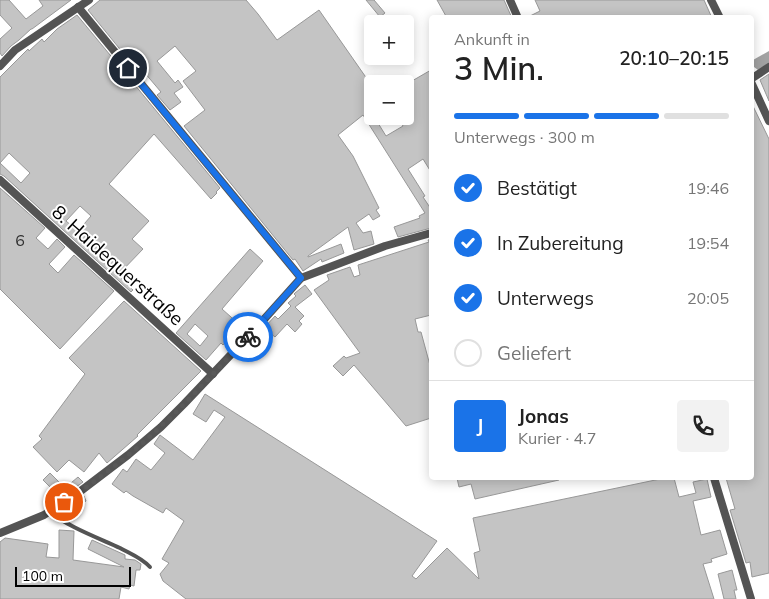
<!DOCTYPE html>
<html lang="de">
<head>
<meta charset="utf-8">
<style>
	body { margin:0; font-family:Mulish,sans-serif; background:#f2f2f2; color:#222; height:100vh; display:flex; flex-direction:column; font-size:19px; white-space:nowrap }
	* { box-sizing:border-box; margin:0 }
	p { font-size:16px; color:#767676 }
	.icon { flex:none; width:28px; height:28px; fill:none; stroke:currentColor; stroke-width:2; stroke-linecap:round; stroke-linejoin:round }
	.map { position:relative; flex:1; overflow:hidden }
	.panel { position:absolute; left:429px; top:15px; width:325px; height:465px; display:flex; flex-direction:column; background:#fff; border-radius:5px; box-shadow:0 2px 12px #0003 }
	.panel>* { flex:none }
	.fabs { position:absolute; left:364px; top:15px; display:grid; gap:10px }
	.fabs a { display:grid; place-items:center; width:50px; height:50px; border-radius:5px; background:#fff; box-shadow:0 2px 12px #0003; font-size:25px }
	.scale { position:absolute; left:15px; bottom:12px; width:116px; box-sizing:border-box; padding-left:5px; border:2px solid #000; border-top:0; font-size:14px; line-height:18px; white-space:nowrap; color:#000; -webkit-text-stroke:4px #fff; paint-order:stroke }
	.pin { position:absolute; display:grid; place-items:center; width:42px; height:42px; color:#fff; margin:-21px; border:2px solid #fff; border-radius:50%; box-shadow:0 1px 5px #0007 }
	.courier { position:absolute; display:grid; place-items:center; width:50px; height:50px; margin:-25px; border:4px solid #1a73e8; border-radius:50%; background:#fff; color:#222; box-shadow:0 1px 6px #0007 }
	.overview em { font-style:normal; font-weight:600 }
	.overview div { display:flex; flex-direction:column-reverse }
	.overview { display:flex; align-items:center; justify-content:space-between; height:85px; padding:0 25px }
	h1 { font-size:32px; font-weight:600; line-height:38px }
	.bar { display:grid; grid-template-columns:repeat(4,1fr); gap:8px 5px; align-content:center; height:60px; padding:0 25px }
	.bar i { height:6px; border-radius:4px; background:#e0e0e0 }
	.bar .active { background:#1a73e8 }
	.bar p { grid-column:span 4 }
	.line { display:flex; align-items:center; gap:12px; padding:0 25px; border-top:1px solid #e0e0e0 }
	.line div { flex:1 }
	.round { display:grid; place-items:center; flex:none; width:52px; height:52px; border-radius:5px; background:#f2f2f2 }
	ol { padding:0 25px; list-style:none }
	li { display:flex; align-items:center; gap:15px; height:55px }
	li p { margin-inline-start:auto }
	li .icon { padding:5px; border-radius:50%; background:#1a73e8; color:#fff; stroke-width:4 }
	li:last-child { color:#767676 }
	li i { width:28px; height:28px; border:2px solid #e0e0e0; border-radius:50% }
	.map>svg:first-child { display:block }
	.water { fill:#a2a2a2 }
	.building { fill:#c4c4c4; stroke:#989898; fill-rule:evenodd }
	.lines { fill:none; stroke-linecap:round; stroke-linejoin:round }
	.lane { stroke:#545454; stroke-width:4 }
	.street { stroke:#545454; stroke-width:8 }
	.done { stroke:#595959; stroke-width:5; stroke-dasharray:0 9 }
	.route { stroke:#1a73e8; stroke-width:6 }
	.labels { text-anchor:middle; stroke-width:4; stroke-linejoin:round; paint-order:stroke }
	.number-label { font-size:16px; fill:#313131 }
	.street-label { font-size:19px; fill:#000; stroke:#fff }
</style>
</head>
<body>
<div class="map">
<svg width="769" height="599" viewBox="0 0 769 599">
	<rect width="100%" height="100%" fill="#fff"/>
	<polygon class="water" points="769,51 769,63 758,70 754,67 753,60"/>
	<g class="building">
		<polygon points="0,0 9,0 26,19 43,6 39,0 71,0 32,29 31,29 19,40 11,46 2,56 0,53 0,39 12,28 0,15"/>
		<polygon points="100,0 246,0 258,14 277,40 319,10 372,86 372,108 370,110 386,136 403,126 397,116 405,116 405,85 431,70 431,172 423,159 408,169 425,196 423,197 431,209 431,228 398,237 394,227 420,218 419,216 425,213 363,115 338,135 353,156 379,208 376,210 380,216 373,220 369,214 356,223 363,233 371,231 374,244 354,250 348,227 308,256 308,257 341,244 344,253 322,262 321,259 303,271 295,259 293,260 184,126 205,110 183,81 196,71 175,46 157,61 175,83 178,80 183,87 174,93 181,102 170,110 157,95 161,92 144,72 141,75 88,10"/>
		<polygon points="366,0 374,0 385,13 380,17"/>
		<polygon points="437,0 504,0 512,18 447,18"/>
		<polygon points="535,0 704,0 712,18 526,18 540,11"/>
		<path d="M77,15L220,188L216,192L217,193L211,199L154,134L109,184L149,221L132,239L143,249L118,275L133,290L131,292L4,176L0,174V77L28,49L29,51L42,39L44,42L57,29ZM9,153L30,173L21,183L0,163ZM80,206L91,216L78,231L66,221Z"/>
		<polygon points="769,74 769,101 760,80"/>
		<polygon points="751,102 769,139 769,573 752,577 750,562 746,563 730,510 735,509 726,478 751,478"/>
		<polygon points="0,188 45,228 36,238 48,249 57,239 65,247 49,264 58,273 74,255 114,291 60,349 0,289"/>
		<polygon points="431,239 431,315 415,319 418,332 421,332 431,369 431,418 406,426 354,365 343,376 333,366 344,356 346,358 360,353 314,290 329,280 327,275 350,267 354,277 360,275 358,265 429,242 428,240"/>
		<path d="M250,249L263,261L222,309L240,325L223,345L221,343L206,360L176,333ZM195,324L208,336L200,346L187,334Z"/>
		<polygon points="305,285 312,294 295,307 304,316 299,321 302,324 295,332 287,324 275,337 264,328 275,316 278,319 291,306 288,303 296,296 294,294 295,293"/>
		<polygon points="124,301 201,371 137,435 138,436 107,463 99,453 84,472 69,460 57,472 33,447 42,439 39,436 85,374 69,358"/>
		<polygon points="205,394 437,541 412,576 416,579 447,548 479,579 474,553 480,551 473,518 665,478 674,478 679,497 696,493 693,482 707,479 711,497 693,501 701,535 720,530 727,554 711,559 712,562 703,564 714,599 186,599 163,581 160,574 169,563 162,559 184,521 166,508 163,513 133,496 126,491 124,493 112,484 123,469 127,472 136,459 151,470 165,453 154,444 160,435 193,460 225,417 214,410 206,422 193,414"/>
		<polygon points="50,473 65,488 78,477 83,482 61,498 43,480"/>
		<polygon points="457,478 559,478 559,480 475,499 471,484 459,487"/>
		<polygon points="84,496 86,501 66,514 63,509"/>
		<polygon points="59,530 74,531 73,560 124,567 88,549 92,540 125,555 125,559 135,560 141,564 140,570 136,570 134,586 130,585 129,589 121,587 119,599 0,599 0,542 5,538 48,544 46,557 59,558"/>
		<polygon points="732,570 737,590 734,590 736,599 724,599 718,574"/>
	</g>
	<g class="lines">
		<path class="lane" d="M50,511C65,526 101,539 120,548C131,554 142,558 150,567"/>
		<g class="street">
			<polyline points="510,0 518,18"/>
			<polyline points="711,0 720,18"/>
			<polyline points="78,7 301,278"/>
			<polyline points="0,66 15,50 89,0"/>
			<polyline points="751,79 769,67"/>
			<polyline points="751,82 769,121"/>
			<polyline points="0,180 213,374"/>
			<polyline points="714,478 751,599"/>
			<polyline points="0,533 44,515 78,493 128,455 161,427 184,404 258,326 301,278 385,246 431,233"/>
		</g>
	</g>
	<g class="lines">
		<path class="done" d="M64,502C98,480 131,455 160,427C191,399 219,367 248,337"/>
		<polyline class="route" points="128,68 301,278 248,337"/>
	</g>
	<g class="labels">
		<g class="number-label">
			<text x="20" y="246">6</text>
		</g>
		<g class="street-label">
			<text transform="translate(118 265) rotate(42)" y="7">8. Haidequerstraße</text>
		</g>
	</g>
</svg>
<div class="fabs">
<a>+</a>
<a>−</a>
</div>
<div class="scale">100 m</div>
<div class="pin" style="left:64px;top:502px;background:#ea580c"><svg class="icon" aria-label="bag" viewBox="0 0 24 24"><path d="M5 8h14l-1 12H6zM9 8a3 3 0 0 1 6 0"/></svg></div>
<div class="pin" style="left:128px;top:68px;background:#1f2937"><svg class="icon" aria-label="home" viewBox="0 0 24 24"><path d="M3 11l9-7 9 7M6 9v11h12V9"/></svg></div>
<div class="courier" style="left:248px;top:337px"><svg class="icon" aria-label="bike" viewBox="0 0 24 24"><circle cx="6" cy="16" r="4"/><circle cx="18" cy="16" r="4"/><path d="M6 16l4-8h5l3 8M10 8l3 8H6M13 5h3"/></svg></div>
<section class="panel">
<div class="overview"><div><h1>3 Min.</h1><p>Ankunft in</p></div><em>20:10–20:15</em></div>
<div class="bar"><i class="active"></i><i class="active"></i><i class="active"></i><i></i><p>Unterwegs · 300 m</p></div>
<ol>
<li><svg class="icon" aria-label="check" viewBox="0 0 24 24"><path d="M5 12l5 5 9-10"/></svg>Bestätigt<p>19:46</p></li>
<li><svg class="icon" aria-label="check" viewBox="0 0 24 24"><path d="M5 12l5 5 9-10"/></svg>In Zubereitung<p>19:54</p></li>
<li><svg class="icon" aria-label="check" viewBox="0 0 24 24"><path d="M5 12l5 5 9-10"/></svg>Unterwegs<p>20:05</p></li>
<li><i></i>Geliefert</li>
</ol>
<div class="line" style="height:90px"><b class="round" style="background:#1a73e8;color:#fff">J</b><div><b>Jonas</b><p>Kurier · 4.7</p></div><a class="round"><svg class="icon" aria-label="phone" viewBox="0 0 24 24"><path d="M5 4h4l2 5-3 2q2 4 5 5l2-3 5 2v4C11 20 4 13 5 4z"/></svg></a></div>
</section>
</div>
</body>
</html>
